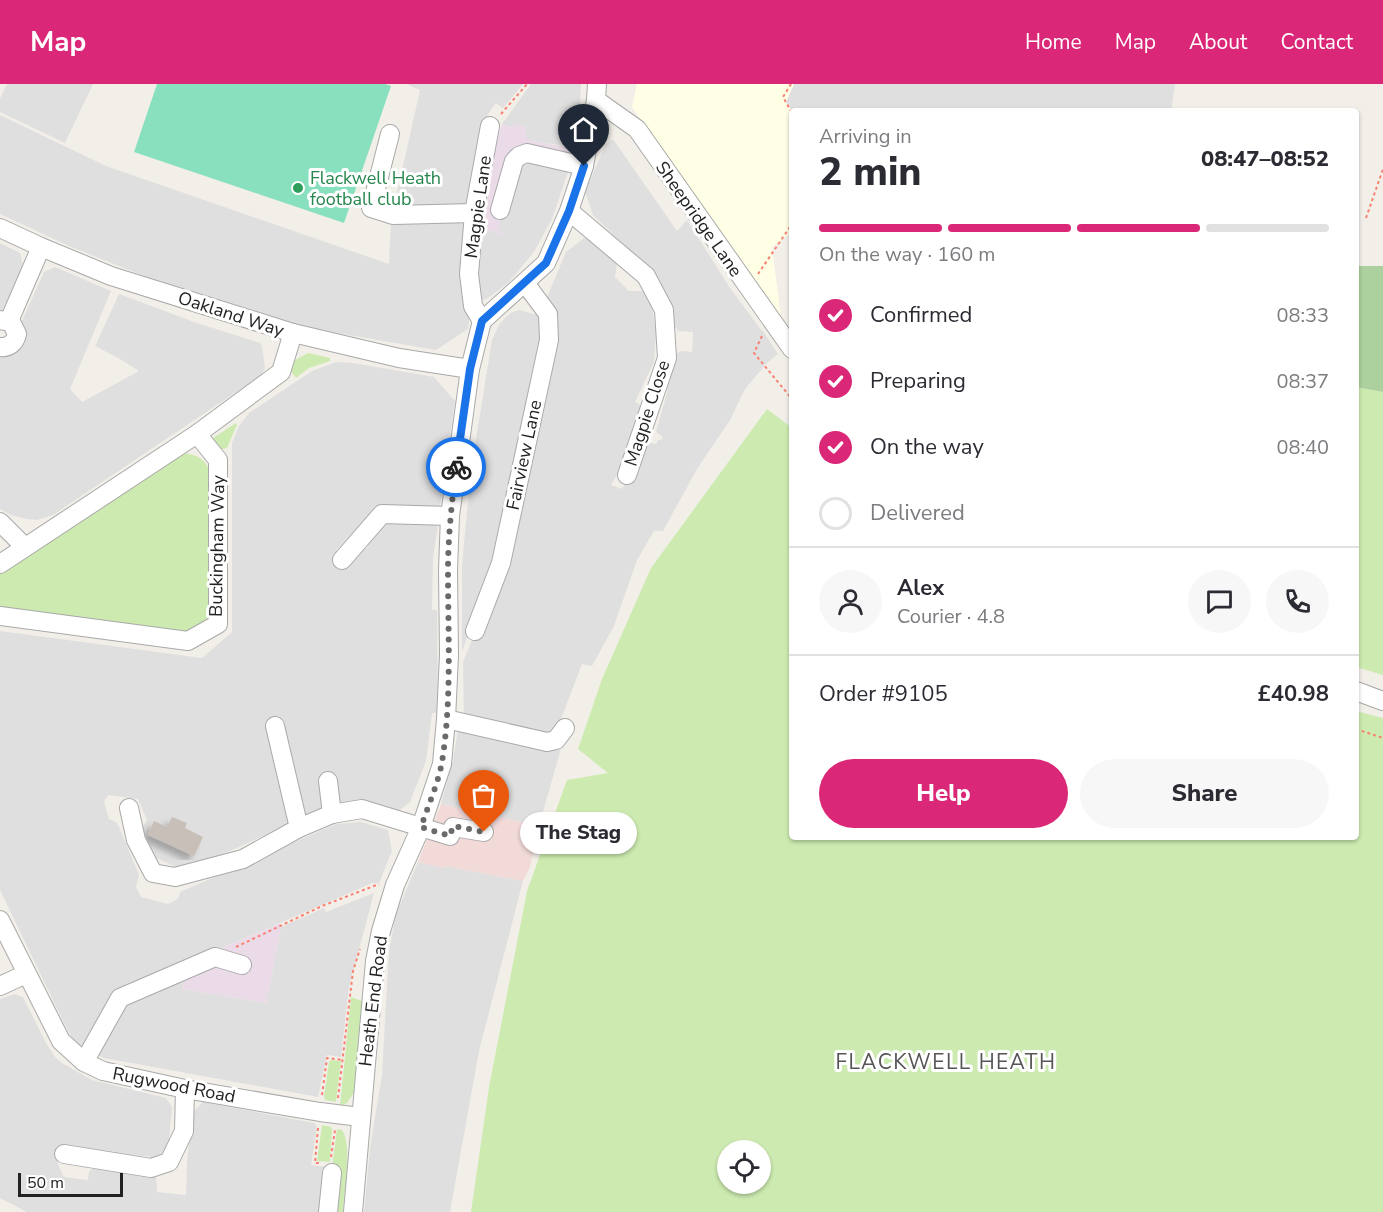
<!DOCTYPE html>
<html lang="en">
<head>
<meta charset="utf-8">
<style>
	body { margin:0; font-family:"Nunito Sans",sans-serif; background:#f7f7f7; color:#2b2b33; height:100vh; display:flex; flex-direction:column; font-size:22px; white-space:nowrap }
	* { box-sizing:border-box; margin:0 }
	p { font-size:20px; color:#7c7c81 }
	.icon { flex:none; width:33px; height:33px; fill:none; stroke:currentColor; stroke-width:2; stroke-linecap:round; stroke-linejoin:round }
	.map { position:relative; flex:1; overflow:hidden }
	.sheet { position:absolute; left:789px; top:24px; width:570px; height:732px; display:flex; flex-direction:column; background:#fff; border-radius:6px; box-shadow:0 2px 4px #0004 }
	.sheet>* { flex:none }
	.controls { position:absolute; left:717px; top:1056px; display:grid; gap:12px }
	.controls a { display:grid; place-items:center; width:54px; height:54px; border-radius:50%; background:#fff; box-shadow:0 2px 4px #0004; font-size:30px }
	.scale { position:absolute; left:18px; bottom:15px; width:105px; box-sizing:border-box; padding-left:6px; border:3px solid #222; border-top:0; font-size:16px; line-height:21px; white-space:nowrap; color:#222; -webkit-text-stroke:4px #fff; paint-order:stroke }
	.pin { position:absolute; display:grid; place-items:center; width:51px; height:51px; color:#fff; margin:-62px -26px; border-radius:50% 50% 50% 0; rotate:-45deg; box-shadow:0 0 6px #0007 }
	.pin .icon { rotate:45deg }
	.courier { position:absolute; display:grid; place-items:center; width:60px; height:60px; margin:-30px; border:4px solid #1a73e8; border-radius:50%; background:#fff; color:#222; box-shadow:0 2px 8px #0007 }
	.bubble { position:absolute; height:42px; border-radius:21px; background:#fff; box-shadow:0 2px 4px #0004; font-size:20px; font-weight:800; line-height:42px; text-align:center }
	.overview em { font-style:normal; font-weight:800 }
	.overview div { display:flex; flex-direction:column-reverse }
	.overview { display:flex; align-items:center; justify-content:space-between; height:102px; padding:0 30px }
	h1 { font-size:39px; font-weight:800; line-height:45px }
	.bar { display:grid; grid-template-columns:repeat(4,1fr); gap:9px 6px; align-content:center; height:72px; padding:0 30px }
	.bar i { height:8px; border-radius:4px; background:#e1e1e2 }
	.bar .selected { background:#db2777 }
	.bar p { grid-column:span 4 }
	.line { display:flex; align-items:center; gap:15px; padding:0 30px; border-top:2px solid #e1e1e2 }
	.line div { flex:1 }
	.round { display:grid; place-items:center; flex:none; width:63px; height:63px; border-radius:32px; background:#f7f7f7 }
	ol { padding:0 30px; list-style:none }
	li { display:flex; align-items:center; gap:18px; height:66px }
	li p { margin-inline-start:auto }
	li .icon { padding:6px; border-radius:50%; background:#db2777; color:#fff; stroke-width:4 }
	li:last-child { color:#7c7c81 }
	li i { width:33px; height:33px; border:3px solid #e1e1e2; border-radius:50% }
	.action { display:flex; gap:12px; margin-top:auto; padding:12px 30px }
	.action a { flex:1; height:69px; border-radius:36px; background:#db2777; color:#fff; font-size:24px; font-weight:800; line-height:69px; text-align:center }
	.action a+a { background:#f7f7f7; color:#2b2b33 }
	header { display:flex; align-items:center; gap:36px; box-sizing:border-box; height:84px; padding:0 30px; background:#db2777; color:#fff }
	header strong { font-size:28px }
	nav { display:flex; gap:33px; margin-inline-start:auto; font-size:21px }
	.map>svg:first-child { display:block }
	.residential { fill:#e0dfdf }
	.commercial { fill:#f2dad9 }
	.industrial { fill:#ebdbe8 }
	.education { fill:#ffffe5 }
	.grass { fill:#cdebb0; fill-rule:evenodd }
	.forest { fill:#add19e }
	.pitch { fill:#88e0be }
	.building { fill:#c7bfb8; filter:url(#shadow) }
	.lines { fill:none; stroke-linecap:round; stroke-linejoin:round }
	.minor-casing { stroke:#a9a9a9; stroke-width:20 }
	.path { stroke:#fa8072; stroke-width:2; stroke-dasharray:3 3; stroke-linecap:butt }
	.minor { stroke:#fff; stroke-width:18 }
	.done { stroke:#6b6a68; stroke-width:6; stroke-dasharray:0 10.8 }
	.route { stroke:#1a73e8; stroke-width:8 }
	.leisure-dot { fill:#2e9e5b; stroke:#fff; stroke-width:2 }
	.labels { text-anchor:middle; stroke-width:6; stroke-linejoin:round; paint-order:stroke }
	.leisure-label { font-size:18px; fill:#27864d; stroke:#fff; text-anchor:start }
	.street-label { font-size:18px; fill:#222; stroke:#fff }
	.quarter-label { font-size:21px; letter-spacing:1.5px; fill:#555; stroke:#fff }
</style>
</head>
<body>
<header>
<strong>Map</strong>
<nav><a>Home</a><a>Map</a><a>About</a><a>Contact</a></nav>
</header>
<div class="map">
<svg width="1383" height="1128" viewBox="0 0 1383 1128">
	<defs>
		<filter id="shadow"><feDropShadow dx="-5.5" dy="5.5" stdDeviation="3" flood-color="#0004"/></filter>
	</defs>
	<rect width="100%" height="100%" fill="#f2efe9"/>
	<g class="residential">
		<polygon points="7,0 93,0 65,59 0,28 0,15"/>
		<polygon points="406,0 523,0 503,24 496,19 488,30 467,125 393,127 420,6"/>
		<polygon points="531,0 581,0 579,35 573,53 564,62 531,57 527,56 525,48 514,41 514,44 502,40"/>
		<polygon points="794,0 1175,0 1171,27 792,27 786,18"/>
		<polygon points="0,31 106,82 389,180 391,137 464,138 471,227 468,245 436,266 314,245 242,225 154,196 69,162 0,130"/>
		<polygon points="613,55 677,147 687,136 730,204 762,247 763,247 778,270 766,280 745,305 730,336 697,385 663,447 654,447 637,476 614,542 592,582 582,580 558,643 556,647 549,647 545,651 464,633 463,578 473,553 529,344 557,228 551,222 547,213 566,168 584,154 596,157 617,179 615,193 629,207 644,207 652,225 656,246 654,278 635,318 648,325 625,377 611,401 622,405 646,358 656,360 658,356 661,356 663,353 656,348 667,309 672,272 681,267 692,268 693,248 678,247 675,243 665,209 659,195 593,131 585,108 606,60"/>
		<polygon points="524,73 569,85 552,135 534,168 508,199 488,214 479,218 475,196 479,146 493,147 503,151 500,148 499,142 501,132"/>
		<polygon points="0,159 20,169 23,182 0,231"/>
		<polygon points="55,183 111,207 70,305 82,318 139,287 120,275 95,262 119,210 197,239 260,259 262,262 265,284 262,290 254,296 53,431 37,436 26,435 11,431 0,425 0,270 21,239 44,188"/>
		<polygon points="519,226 542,232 545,236 513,396 488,495 462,568 462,481 471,386 492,256 499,241 505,234 511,229"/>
		<polygon points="336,278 353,279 434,293 455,317 440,422 377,425 336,466 340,471 361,468 368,463 367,455 384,437 435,439 438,441 433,474 432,526 437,526 438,625 436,629 432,629 426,677 410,718 396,729 292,739 185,787 150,771 139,748 147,736 138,715 108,711 104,718 109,735 116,738 119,743 139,791 136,803 141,813 168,820 178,815 180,808 336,740 361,738 388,746 392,767 379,799 372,799 333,816 116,910 87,965 74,957 66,943 0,806 0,547 202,574 232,548 232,359 239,342 249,329 312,287"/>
		<polygon points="459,640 562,661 539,742 441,720 453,676"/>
		<polygon points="418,778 444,784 445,782 523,797 479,967 450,1128 364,1128 370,1064 382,991 389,867 396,830"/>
		<polygon points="374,809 349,903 341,973 327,971 318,1013 104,974 94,969 127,916 184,892 182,905 266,919 281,843 324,824 326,828"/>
		<polygon points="15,910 23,913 46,959 55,973 62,979 92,996 166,1014 172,1023 168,1066 154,1073 72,1066 58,1062 57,1078 64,1093 88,1096 89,1088 96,1081 154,1090 156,1093 157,1108 186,1111 187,1077 193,1028 203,1018 314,1039 317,1043 311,1081 328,1083 324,1128 27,1128 0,1114 0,915"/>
	</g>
	<polygon class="commercial" points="441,720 539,742 530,783 523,797 445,782 444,784 418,778"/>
	<g class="industrial">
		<polygon points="502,40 513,44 514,40 526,43 526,53 531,57 567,63 576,61 569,85 524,73 501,132 499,142 500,148 504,150 504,152 493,147 479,146 486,94"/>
		<polygon points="280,839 281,843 266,919 182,905 184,892 116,910"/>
	</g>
	<polygon class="education" points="637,0 794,0 786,18 792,27 792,148 772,163 781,235 632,23"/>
	<g class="grass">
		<polygon points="308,269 330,274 330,277 309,284 296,294 289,285 290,279"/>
		<polygon points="1356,303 1383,308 1383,591 1356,583"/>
		<path d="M767,325L792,344V753H1356V627L1383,634V1128H471L489,1003L527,807L567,696L608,689L578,665L602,595L651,484ZM728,1066H760V1100H728Z"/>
		<polygon points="236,339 237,341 227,364 213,367 213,354"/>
		<path d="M181,369C196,370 204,374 211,388L212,531L203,550L0,529V490Z"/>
		<polygon points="351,913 362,917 363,919 355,1007 347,1019 340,1022"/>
		<polygon points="331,976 341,977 336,1018 325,1016 324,1012 329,978"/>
		<polygon points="322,1041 331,1043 332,1045 330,1078 317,1077"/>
		<path d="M337,1045L342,1046C353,1061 344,1109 343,1128H333L332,1083Z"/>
	</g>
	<polygon class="forest" points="1356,182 1383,182 1383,308 1356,303"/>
	<polygon class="pitch" points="157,0 385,0 391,2 344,139 134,68"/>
	<polygon class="building" points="172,733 187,739 185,744 203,753 194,772 148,751 154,737 167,743"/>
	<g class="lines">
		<g class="minor-casing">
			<g id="minor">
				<polyline points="596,16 637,45 792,265"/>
				<polyline points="390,50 371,124 393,131 474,129"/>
				<polyline points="500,126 514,77 519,72 527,69 584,82"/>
				<polyline points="569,127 646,192 664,226 667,274 627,391"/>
				<polyline points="0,144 41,163 111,192 293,249 399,274 470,285"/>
				<path d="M0,236L11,238L17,250C15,259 9,264 0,263"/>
				<polyline points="9,237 41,163"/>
				<polyline points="482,237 473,222 469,190 474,129 490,42"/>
				<polyline points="0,438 24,462"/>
				<polyline points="342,476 382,430 450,432"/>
				<polyline points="0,480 197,350 281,288 293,249"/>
				<polyline points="0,532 188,557 218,540 218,376 197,350"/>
				<polyline points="475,547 501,479 549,256 548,230 525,199"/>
				<polyline points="1356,607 1383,617"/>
				<polyline points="446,635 547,658 556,656 565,644"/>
				<polyline points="275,642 299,744"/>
				<polyline points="328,697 332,730"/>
				<polyline points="129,724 136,756 153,789 175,793 243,775 299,744 332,730 362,725 450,752 453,743 484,748"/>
				<polyline points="0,836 61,957 84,978 103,987 185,1005 320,1028 360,1033"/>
				<polyline points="0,902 26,890"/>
				<polyline points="88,971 120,914 215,873 242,881"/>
				<polyline points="64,1070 151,1084 169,1078 184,1047 185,1005"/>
				<polyline points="328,1128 332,1089"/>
				<polyline points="353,1128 375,877 381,847 395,801 421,743 442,680 446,635 449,571 448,486 450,432 470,285 482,237 546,179 569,127 584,82 596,16 597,0"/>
			</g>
		</g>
		<g class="path">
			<polyline points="791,0 783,13 792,29"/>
			<polyline points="501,30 527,0"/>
			<polyline points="1366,134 1383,85"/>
			<polyline points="758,190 792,140"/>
			<polyline points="762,252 754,269 792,315"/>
			<polyline points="1356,645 1383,654"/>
			<polyline points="236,863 322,822 379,800"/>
			<polyline points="322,1011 327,974 343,976"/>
			<polyline points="338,1014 353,887 360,865"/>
			<polyline points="318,1044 315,1079 319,1079"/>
			<polyline points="331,1073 335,1046"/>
		</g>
		<use href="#minor" class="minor"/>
	</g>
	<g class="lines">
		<path class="done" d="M456,383C452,418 448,452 448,487C448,551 452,615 442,678C438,700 428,722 421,743L450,752L453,742L484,748"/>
		<polyline class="route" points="456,383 470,285 482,237 546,179 569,127 584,82"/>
	</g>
	<circle class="leisure-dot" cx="298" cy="104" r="6"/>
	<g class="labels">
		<g class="leisure-label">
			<text x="310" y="100">Flackwell Heath<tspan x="310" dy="21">football club</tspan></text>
		</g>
		<g class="street-label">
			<text transform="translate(478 123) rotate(-82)" y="6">Magpie Lane</text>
			<text transform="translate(699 135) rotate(55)" y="6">Sheepridge Lane</text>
			<text transform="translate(231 230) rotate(18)" y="6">Oakland Way</text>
			<text transform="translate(647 329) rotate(-72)" y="6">Magpie Close</text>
			<text transform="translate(524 371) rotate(-78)" y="6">Fairview Lane</text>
			<text transform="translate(217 462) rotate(-89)" y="6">Buckingham Way</text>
			<text transform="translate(373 917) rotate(-83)" y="6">Heath End Road</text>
			<text transform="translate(174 1001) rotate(11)" y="6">Rugwood Road</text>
		</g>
		<g class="quarter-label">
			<text x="946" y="985">FLACKWELL HEATH</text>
		</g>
	</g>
</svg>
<div class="controls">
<a><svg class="icon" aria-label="locate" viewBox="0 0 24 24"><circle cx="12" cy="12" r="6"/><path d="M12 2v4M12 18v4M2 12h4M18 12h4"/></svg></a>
</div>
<div class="scale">50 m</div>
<div class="pin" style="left:484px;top:748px;background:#ea580c"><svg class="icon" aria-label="bag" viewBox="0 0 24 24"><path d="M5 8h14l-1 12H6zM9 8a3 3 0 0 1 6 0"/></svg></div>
<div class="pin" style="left:584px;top:82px;background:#1f2937"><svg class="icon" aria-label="home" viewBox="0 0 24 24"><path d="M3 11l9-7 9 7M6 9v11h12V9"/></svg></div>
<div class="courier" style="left:456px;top:383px"><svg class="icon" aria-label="bike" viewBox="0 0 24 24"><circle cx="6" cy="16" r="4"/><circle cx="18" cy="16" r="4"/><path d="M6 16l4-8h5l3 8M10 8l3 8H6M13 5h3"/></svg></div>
<div class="bubble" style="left:520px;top:728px;width:117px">The Stag</div>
<section class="sheet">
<div class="overview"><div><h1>2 min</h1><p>Arriving in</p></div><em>08:47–08:52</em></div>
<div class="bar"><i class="selected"></i><i class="selected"></i><i class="selected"></i><i></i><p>On the way · 160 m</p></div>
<ol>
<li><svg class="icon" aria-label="check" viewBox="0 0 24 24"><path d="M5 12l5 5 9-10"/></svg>Confirmed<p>08:33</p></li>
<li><svg class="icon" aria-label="check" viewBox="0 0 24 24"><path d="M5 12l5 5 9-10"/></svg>Preparing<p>08:37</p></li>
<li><svg class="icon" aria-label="check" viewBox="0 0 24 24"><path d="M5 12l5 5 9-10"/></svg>On the way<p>08:40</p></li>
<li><i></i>Delivered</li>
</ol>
<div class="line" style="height:108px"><a class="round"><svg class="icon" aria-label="person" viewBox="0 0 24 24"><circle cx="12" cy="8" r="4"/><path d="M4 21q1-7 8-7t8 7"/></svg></a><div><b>Alex</b><p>Courier · 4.8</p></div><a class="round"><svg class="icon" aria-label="chat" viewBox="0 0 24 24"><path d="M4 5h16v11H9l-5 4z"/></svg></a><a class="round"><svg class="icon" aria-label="phone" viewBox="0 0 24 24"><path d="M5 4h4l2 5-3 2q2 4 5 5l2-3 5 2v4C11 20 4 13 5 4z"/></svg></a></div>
<div class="line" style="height:78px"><div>Order #9105</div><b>£40.98</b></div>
<div class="action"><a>Help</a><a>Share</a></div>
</section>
</div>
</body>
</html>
